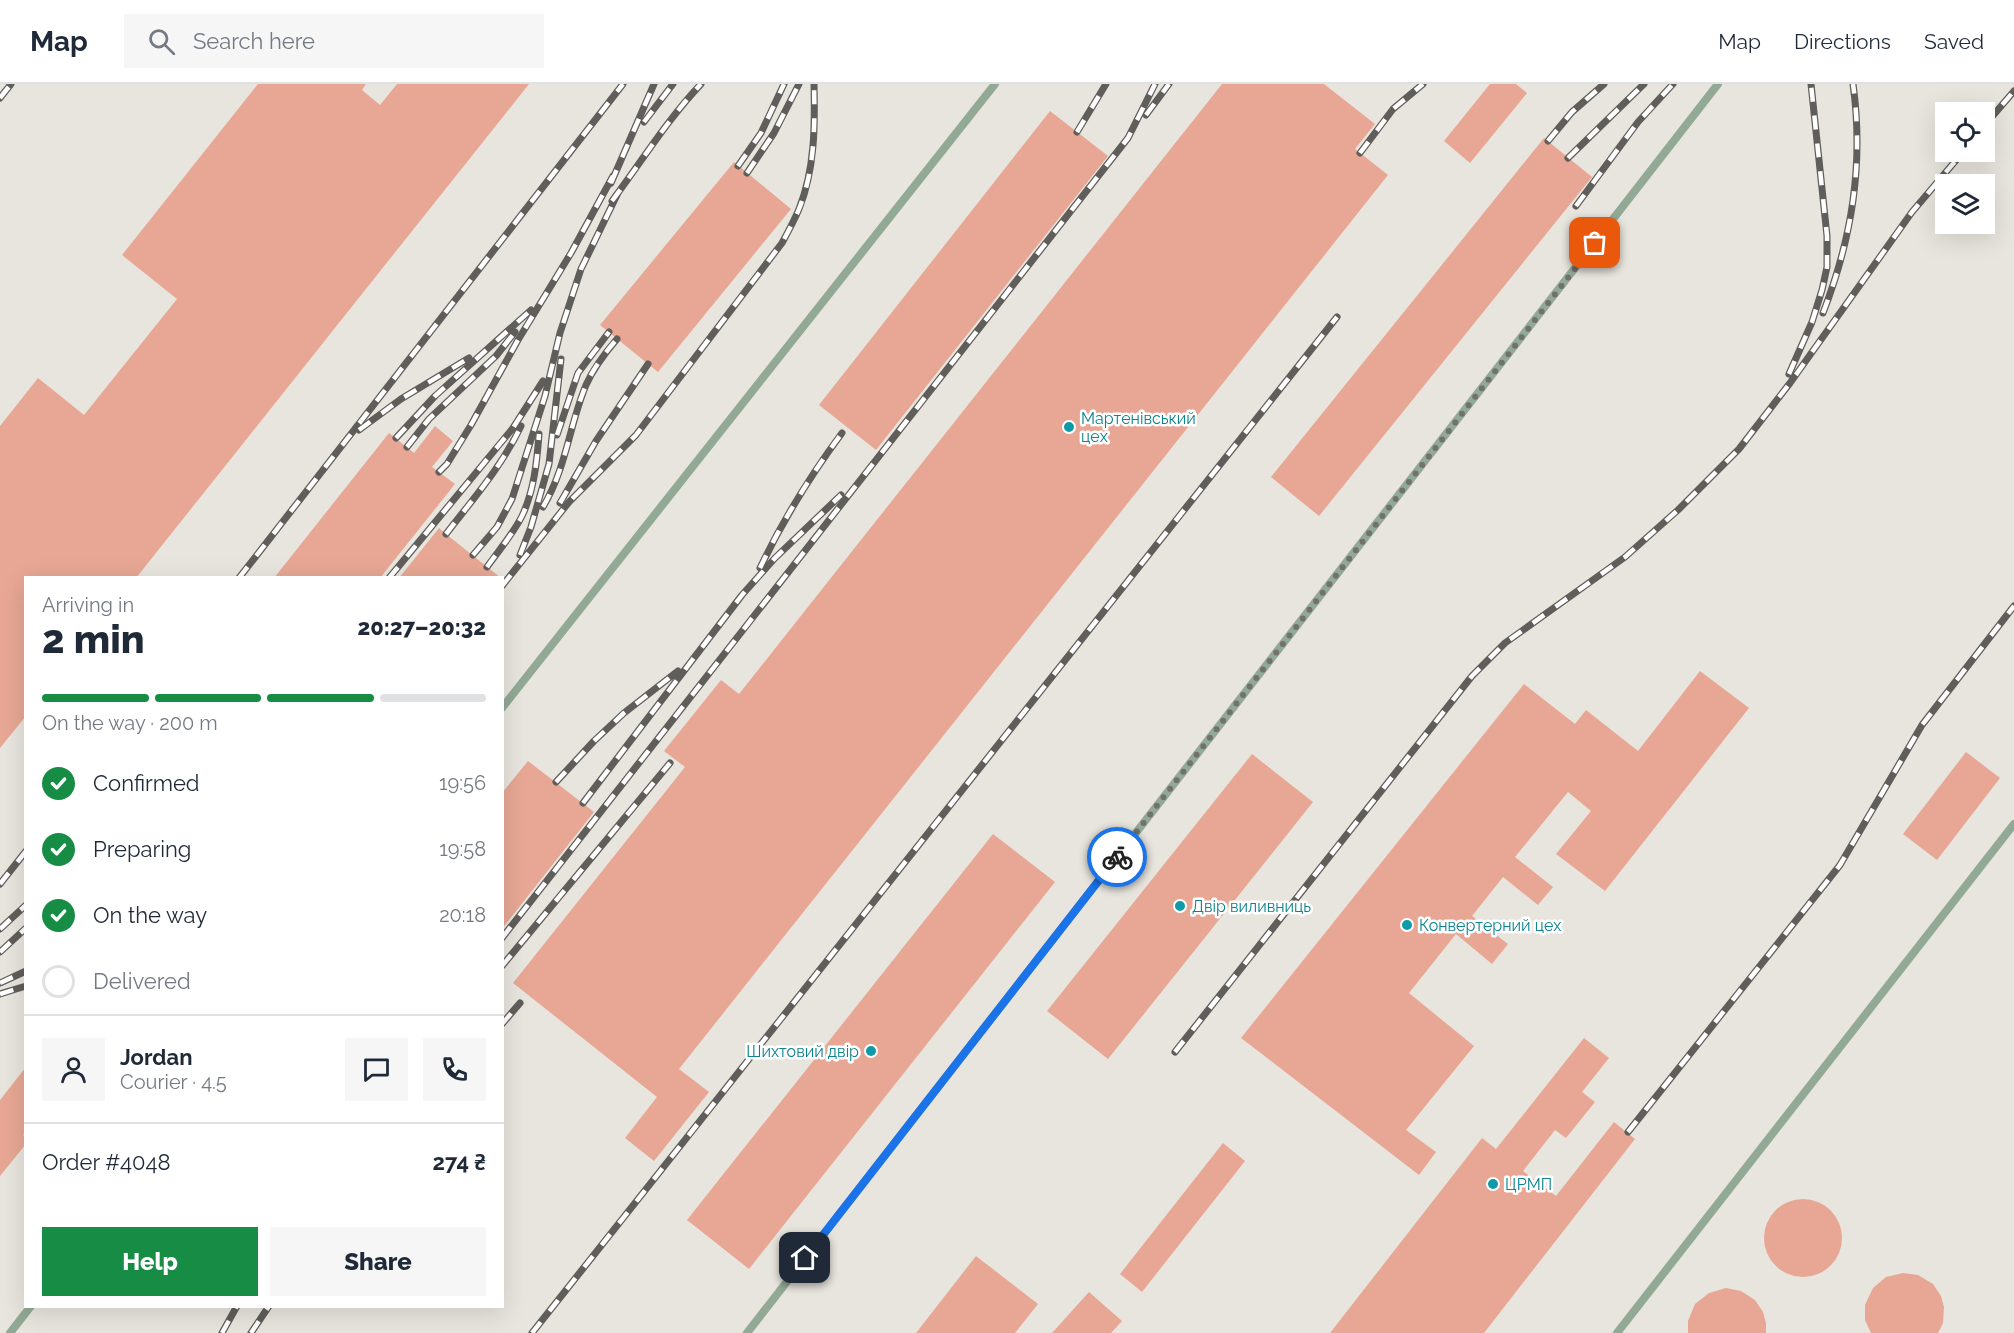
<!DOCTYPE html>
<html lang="en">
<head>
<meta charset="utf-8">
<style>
	body { margin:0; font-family:Raleway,sans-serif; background:#f6f6f7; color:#1f2937; height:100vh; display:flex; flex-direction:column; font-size:22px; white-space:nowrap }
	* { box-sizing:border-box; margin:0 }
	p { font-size:20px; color:#747a83 }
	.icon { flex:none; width:33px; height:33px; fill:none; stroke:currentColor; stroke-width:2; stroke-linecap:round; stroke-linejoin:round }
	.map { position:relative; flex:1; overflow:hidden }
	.details { position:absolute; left:24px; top:492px; width:480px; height:732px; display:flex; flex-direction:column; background:#fff; border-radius:0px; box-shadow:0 6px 24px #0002 }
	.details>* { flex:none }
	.controls { position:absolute; left:1935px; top:18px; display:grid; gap:12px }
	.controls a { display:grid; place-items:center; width:60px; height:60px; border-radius:0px; background:#fff; box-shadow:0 6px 24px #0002; font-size:30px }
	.pin { position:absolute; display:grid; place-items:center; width:51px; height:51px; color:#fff; margin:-26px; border-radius:12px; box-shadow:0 3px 9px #0006 }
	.courier { position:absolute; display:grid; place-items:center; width:60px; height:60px; margin:-30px; border:4px solid #1a73e8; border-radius:50%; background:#fff; color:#222; box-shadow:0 2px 8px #0007 }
	.head em { font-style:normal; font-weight:800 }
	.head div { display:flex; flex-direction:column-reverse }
	.head { display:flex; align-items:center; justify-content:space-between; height:102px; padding:0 18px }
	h1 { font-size:39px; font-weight:800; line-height:45px }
	.bar { display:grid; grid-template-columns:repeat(4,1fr); gap:9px 6px; align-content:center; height:72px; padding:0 18px }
	.bar i { height:8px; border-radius:4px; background:#e0e1e3 }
	.bar .on { background:#178c45 }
	.bar p { grid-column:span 4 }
	.line { display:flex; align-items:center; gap:15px; padding:0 18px; border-top:2px solid #e0e1e3 }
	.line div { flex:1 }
	.round { display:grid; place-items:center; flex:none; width:63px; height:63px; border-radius:0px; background:#f6f6f7 }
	ol { padding:0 18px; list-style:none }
	li { display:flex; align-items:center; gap:18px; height:66px }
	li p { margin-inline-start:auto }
	li .icon { padding:6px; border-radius:50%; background:#178c45; color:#fff; stroke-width:4 }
	li:last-child { color:#747a83 }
	li i { width:33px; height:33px; border:3px solid #e0e1e3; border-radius:50% }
	.cta { display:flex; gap:12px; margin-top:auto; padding:12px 18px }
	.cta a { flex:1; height:69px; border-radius:0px; background:#178c45; color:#fff; font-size:24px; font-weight:800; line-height:69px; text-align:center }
	.cta a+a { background:#f6f6f7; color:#1f2937 }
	header { display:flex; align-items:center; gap:36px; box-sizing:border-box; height:84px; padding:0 30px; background:#fff; border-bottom:2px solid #e0e1e3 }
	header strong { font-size:28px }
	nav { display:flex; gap:33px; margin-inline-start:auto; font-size:21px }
	.search { width:420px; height:54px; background:#f6f6f7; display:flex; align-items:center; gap:15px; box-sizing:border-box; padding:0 21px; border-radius:0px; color:#747a83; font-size:22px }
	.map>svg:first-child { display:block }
	.building { fill:#e7a794 }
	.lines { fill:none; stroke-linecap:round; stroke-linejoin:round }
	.service { stroke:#92a996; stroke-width:8 }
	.rail-casing { stroke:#605e5a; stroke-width:7 }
	.rail { stroke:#fff; stroke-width:4.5; stroke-dasharray:14; stroke-linecap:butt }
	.done { stroke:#73716d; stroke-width:6; stroke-dasharray:0 10.8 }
	.route { stroke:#1a73e8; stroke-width:8 }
	.culture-dot { fill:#0f9aa8; stroke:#fff; stroke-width:2 }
	.labels { text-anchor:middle; stroke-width:5; stroke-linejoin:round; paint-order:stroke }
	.culture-label { font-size:16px; fill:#0d838f; stroke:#fff; text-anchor:start }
</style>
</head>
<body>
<header>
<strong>Map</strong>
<div class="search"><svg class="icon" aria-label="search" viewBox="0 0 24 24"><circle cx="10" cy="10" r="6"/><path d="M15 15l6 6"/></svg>Search here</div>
<nav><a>Map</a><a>Directions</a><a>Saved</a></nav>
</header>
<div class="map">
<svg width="2014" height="1249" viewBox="0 0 2014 1249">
	<rect width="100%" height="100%" fill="#e8e5de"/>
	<g class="building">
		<polygon points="258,0 366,0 362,6 380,21 397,0 529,0 136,494 26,494 26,632 0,664 0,342 38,294 84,331 177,215 122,171"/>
		<polygon points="1222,0 1324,0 1375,40 1355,65 1388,91 679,985 709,1008 654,1077 625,1054 657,1013 513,899 685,683 664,667 721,596 739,610"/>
		<polygon points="1490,0 1516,0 1527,9 1470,79 1444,57"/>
		<polygon points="1050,27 1108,72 876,366 819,321"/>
		<polygon points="1544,54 1592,93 1319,432 1271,393"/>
		<polygon points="734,78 791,125 658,288 600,241"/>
		<polygon points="435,342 453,357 432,383 455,400 380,494 274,494 389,349 414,369"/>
		<polygon points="439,444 446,450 501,494 399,494"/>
		<polygon points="1700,587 1749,624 1605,807 1556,770 1591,727 1568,708 1515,773 1553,803 1538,821 1503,793 1472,832 1508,860 1492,880 1456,850 1409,909 1474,962 1406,1046 1436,1068 1419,1091 1241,954 1524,600 1575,640 1586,626 1638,667"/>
		<polygon points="1966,668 2000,694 1937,776 1903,750"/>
		<polygon points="1252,670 1313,718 1108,975 1047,927"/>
		<polygon points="528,677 594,728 502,845 502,709"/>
		<polygon points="993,750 1055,798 749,1185 687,1136"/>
		<polygon points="1584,954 1609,974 1582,1008 1595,1018 1566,1054 1555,1046 1523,1087 1556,1112 1614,1038 1635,1055 1484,1249 1330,1249 1482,1054 1496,1065"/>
		<polygon points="26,983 26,1048 23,1051 26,1053 26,1060 0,1092 0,1016"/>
		<polygon points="1223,1059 1245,1077 1142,1208 1120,1190"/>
		<circle cx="1803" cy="1154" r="39"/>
		<polygon points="976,1172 1038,1220 1015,1249 916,1249"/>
		<polygon points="1903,1189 1918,1191 1933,1200 1941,1212 1944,1223 1943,1239 1938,1249 1871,1249 1865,1236 1865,1221 1873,1204 1886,1193"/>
		<polygon points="1726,1204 1741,1207 1755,1216 1763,1228 1766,1239 1766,1249 1688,1249 1688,1237 1695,1220 1709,1209"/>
		<polygon points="1089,1208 1122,1237 1111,1249 1052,1249"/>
	</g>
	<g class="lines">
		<g class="service">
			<polyline points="502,624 995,0"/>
			<polyline points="10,1249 31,1222"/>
			<polyline points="747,1249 1718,0"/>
			<polyline points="1617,1249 2014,740"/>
		</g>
		<g class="rail-casing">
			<g id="rail">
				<polyline points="0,14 11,0"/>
				<polyline points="1146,31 1169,0"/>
				<polyline points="644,38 673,0"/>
				<polyline points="1984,42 2014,7"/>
				<polyline points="1077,48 1106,0"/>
				<polyline points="1548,57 1572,28 1604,0"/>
				<polyline points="1360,69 1393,25 1423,0"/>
				<polyline points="1568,74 1644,0"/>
				<polyline points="738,82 761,49 784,0"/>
				<polyline points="747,89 774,49 799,0"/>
				<polyline points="611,99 654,0"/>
				<path d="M612,117C642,77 667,36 701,0"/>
				<polyline points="1576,122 1638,38 1673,0"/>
				<path d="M1823,229C1852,154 1864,80 1853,0"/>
				<polyline points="1789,290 1812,238 1822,206 1827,183 1827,152 1811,0"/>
				<polyline points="359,346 401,315 469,274"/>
				<polyline points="557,351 578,289 609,248"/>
				<polyline points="396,354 435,312 531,226"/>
				<polyline points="407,363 429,335 496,272 515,248"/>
				<polyline points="439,388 447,380 471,341 518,256 571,169 613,92"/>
				<polyline points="560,419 596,357 648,280"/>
				<path d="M543,423C567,382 569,342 586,301C594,283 605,269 617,255"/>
				<path d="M446,450C473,415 502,382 521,342"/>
				<polyline points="473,471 497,443 512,415 545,312 560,249 581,185 617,111"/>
				<polyline points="520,471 531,443 549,380 561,275"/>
				<path d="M487,483C499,466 513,450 522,432C534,407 537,377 539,350"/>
				<path d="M760,484C783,436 810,392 842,349"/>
				<polyline points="239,494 623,0"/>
				<polyline points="389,494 513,344 543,297"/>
				<path d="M502,502L569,418L636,351L782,159C788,148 794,137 799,125C815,85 815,42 814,0"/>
				<polyline points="556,698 594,657 624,629 678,587"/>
				<polyline points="583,719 742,511 775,474 841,411"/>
				<polyline points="0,800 26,767"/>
				<polyline points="0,845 26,821"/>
				<polyline points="502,854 1128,54 1155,0"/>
				<polyline points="0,868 26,844"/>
				<polyline points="502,882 670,679"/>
				<polyline points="0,899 26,887"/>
				<polyline points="0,910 26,902"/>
				<polyline points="502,940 520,919"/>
				<polyline points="1175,968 1472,592 1505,559 1625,473 1678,426 1739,365 1790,299 1912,128 1963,68"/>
				<polyline points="1628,1048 1840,781 1922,641 2014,522"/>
				<polyline points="222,1249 237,1222"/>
				<polyline points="251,1249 269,1222"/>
				<polyline points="532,1249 1337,233"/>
			</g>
		</g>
		<use href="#rail" class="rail"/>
	</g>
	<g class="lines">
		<polyline class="done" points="1117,773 1595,159"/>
		<polyline class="route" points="805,1174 1117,773"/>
	</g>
	<g class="culture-dot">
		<circle cx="1069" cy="343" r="6"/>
		<circle cx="1180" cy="822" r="6"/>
		<circle cx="1407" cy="841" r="6"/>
		<circle cx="871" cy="967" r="6"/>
		<circle cx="1493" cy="1100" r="6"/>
	</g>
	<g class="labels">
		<g class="culture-label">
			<text x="1081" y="340">Мартенівський<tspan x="1081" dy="18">цех</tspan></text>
			<text x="1192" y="828">Двір виливниць</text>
			<text x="1419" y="847">Конвертерний цех</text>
			<text x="859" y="973" text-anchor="end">Шихтовий двір</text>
			<text x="1505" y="1106">ЦРМП</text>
		</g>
	</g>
</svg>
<div class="controls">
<a><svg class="icon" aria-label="locate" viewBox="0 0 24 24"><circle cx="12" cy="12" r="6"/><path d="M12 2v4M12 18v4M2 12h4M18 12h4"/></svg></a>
<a><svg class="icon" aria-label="layers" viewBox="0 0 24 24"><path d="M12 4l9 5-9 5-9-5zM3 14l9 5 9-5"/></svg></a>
</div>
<div class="pin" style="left:1595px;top:159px;background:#ea580c"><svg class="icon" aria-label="bag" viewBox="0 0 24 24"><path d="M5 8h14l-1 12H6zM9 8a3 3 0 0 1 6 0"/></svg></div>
<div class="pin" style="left:805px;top:1174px;background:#1f2937"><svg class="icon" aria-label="home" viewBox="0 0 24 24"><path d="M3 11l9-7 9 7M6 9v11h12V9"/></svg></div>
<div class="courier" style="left:1117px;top:773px"><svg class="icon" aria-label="bike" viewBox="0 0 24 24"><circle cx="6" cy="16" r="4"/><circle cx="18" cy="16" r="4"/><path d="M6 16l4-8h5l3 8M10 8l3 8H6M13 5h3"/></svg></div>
<section class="details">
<div class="head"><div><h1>2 min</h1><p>Arriving in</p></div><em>20:27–20:32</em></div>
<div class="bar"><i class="on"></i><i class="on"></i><i class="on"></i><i></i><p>On the way · 200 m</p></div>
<ol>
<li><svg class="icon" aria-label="check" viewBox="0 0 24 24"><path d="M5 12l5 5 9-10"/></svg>Confirmed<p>19:56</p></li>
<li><svg class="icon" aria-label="check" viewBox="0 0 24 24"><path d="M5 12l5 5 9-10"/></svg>Preparing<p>19:58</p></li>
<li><svg class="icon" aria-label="check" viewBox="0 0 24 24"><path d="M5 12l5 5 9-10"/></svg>On the way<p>20:18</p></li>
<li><i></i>Delivered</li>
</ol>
<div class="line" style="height:108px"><a class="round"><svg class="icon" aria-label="person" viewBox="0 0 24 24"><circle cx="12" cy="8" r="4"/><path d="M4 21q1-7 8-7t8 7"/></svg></a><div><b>Jordan</b><p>Courier · 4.5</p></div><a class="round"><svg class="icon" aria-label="chat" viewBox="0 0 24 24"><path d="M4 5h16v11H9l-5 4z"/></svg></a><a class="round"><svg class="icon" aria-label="phone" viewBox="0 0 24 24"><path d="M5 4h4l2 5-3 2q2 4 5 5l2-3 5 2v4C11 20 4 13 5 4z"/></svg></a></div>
<div class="line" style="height:78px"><div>Order #4048</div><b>274 ₴</b></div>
<div class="cta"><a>Help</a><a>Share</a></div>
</section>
</div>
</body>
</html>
